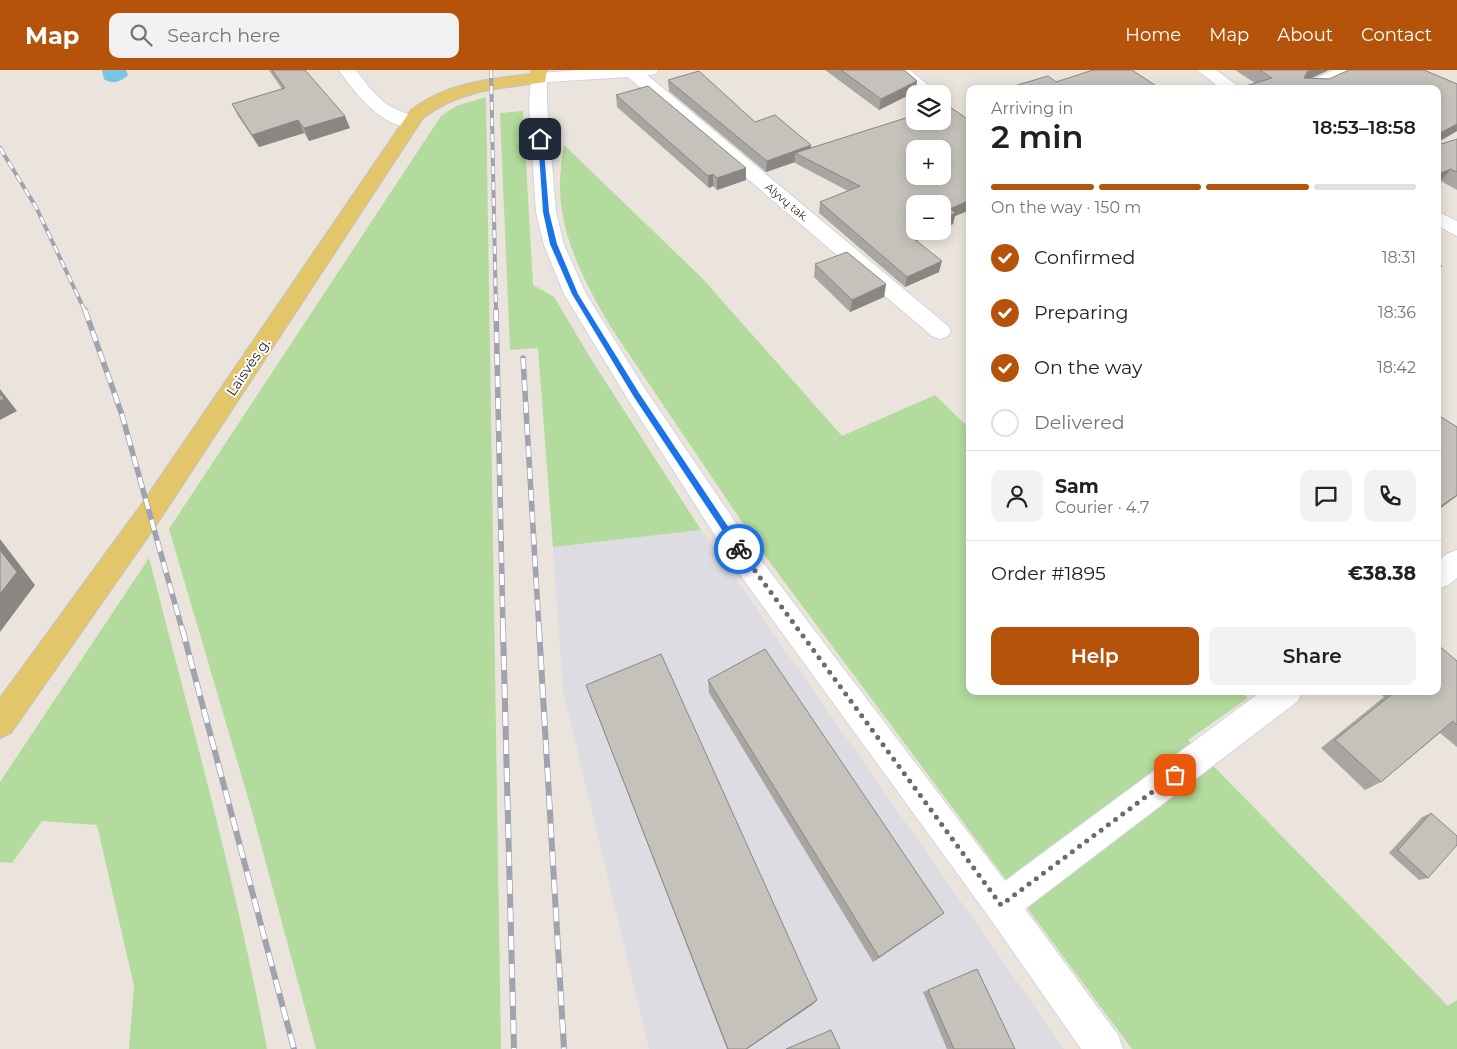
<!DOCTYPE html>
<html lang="en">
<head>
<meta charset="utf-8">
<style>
	body { margin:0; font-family:Montserrat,sans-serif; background:#f2f2f2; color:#202124; height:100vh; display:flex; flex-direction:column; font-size:19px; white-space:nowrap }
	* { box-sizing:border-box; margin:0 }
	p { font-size:16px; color:#757577 }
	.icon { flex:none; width:28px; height:28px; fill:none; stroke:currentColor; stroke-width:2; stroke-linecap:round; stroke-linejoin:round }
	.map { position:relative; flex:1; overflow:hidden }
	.panel { position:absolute; left:966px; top:15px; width:475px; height:610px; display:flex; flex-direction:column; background:#fff; border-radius:10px; box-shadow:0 2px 12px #0003 }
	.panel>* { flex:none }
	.controls { position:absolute; left:906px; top:15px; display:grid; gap:10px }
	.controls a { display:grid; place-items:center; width:45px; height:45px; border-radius:10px; background:#fff; box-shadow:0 2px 12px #0003; font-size:25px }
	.pin { position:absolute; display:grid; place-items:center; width:42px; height:42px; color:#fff; margin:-21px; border-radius:10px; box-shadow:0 2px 8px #0006 }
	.courier { position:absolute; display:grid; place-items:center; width:50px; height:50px; margin:-25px; border:4px solid #1a73e8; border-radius:50%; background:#fff; color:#222; box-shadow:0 1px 6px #0007 }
	.overview em { font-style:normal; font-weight:600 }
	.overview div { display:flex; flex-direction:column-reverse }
	.overview { display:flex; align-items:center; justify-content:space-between; height:85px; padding:0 25px }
	h1 { font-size:32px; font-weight:600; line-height:38px }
	.bar { display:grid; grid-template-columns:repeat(4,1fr); gap:8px 5px; align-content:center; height:60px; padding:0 25px }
	.bar i { height:6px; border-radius:4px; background:#e0e0e0 }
	.bar .active { background:#b45309 }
	.bar p { grid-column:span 4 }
	.line { display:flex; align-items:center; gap:12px; padding:0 25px; border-top:1px solid #e0e0e0 }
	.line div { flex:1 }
	.round { display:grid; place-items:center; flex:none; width:52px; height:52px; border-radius:10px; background:#f2f2f2 }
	ol { padding:0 25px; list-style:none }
	li { display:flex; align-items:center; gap:15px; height:55px }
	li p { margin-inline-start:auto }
	li .icon { padding:5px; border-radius:50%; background:#b45309; color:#fff; stroke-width:4 }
	li:last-child { color:#757577 }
	li i { width:28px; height:28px; border:2px solid #e0e0e0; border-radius:50% }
	.button { display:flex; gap:10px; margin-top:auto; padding:10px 25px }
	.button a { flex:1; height:58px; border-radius:10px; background:#b45309; color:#fff; font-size:20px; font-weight:600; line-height:58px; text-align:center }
	.button a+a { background:#f2f2f2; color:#202124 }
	header { display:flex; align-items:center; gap:30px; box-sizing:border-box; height:70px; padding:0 25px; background:#b45309; color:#fff }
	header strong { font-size:24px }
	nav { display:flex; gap:28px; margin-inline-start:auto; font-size:18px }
	.search { width:350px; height:45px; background:#f2f2f2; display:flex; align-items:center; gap:12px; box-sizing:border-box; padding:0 18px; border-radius:10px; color:#757577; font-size:19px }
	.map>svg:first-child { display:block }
	.industrial { fill:#dedce3 }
	.green { fill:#b2db9d }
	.water { fill:#79c5e2 }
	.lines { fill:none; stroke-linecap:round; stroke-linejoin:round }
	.minor-casing { stroke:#d1d4e0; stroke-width:2 }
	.major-casing { stroke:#c3c3c3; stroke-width:2 }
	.minor { fill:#fff; fill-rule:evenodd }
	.major { fill:#e2c669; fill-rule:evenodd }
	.rail-far2-casing { stroke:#9fa2b1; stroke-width:4 }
	.rail-far1-casing { stroke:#9fa2b1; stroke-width:5.5 }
	.rail-casing { stroke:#9fa2b1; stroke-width:6 }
	.rail-far2 { stroke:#fff; stroke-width:2.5; stroke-dasharray:8; stroke-linecap:butt }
	.rail-far1 { stroke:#fff; stroke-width:4; stroke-dasharray:11; stroke-linecap:butt }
	.rail { stroke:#fff; stroke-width:4.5; stroke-dasharray:14; stroke-linecap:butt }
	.wall { fill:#a9a6a1 }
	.shaded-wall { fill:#8a8783 }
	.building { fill:#c5c1bb; stroke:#8a8783; fill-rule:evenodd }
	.route { fill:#1a73e8 }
	.done { stroke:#6d6a68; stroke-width:5; stroke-dasharray:0 9 }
	.labels { text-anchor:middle; stroke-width:4; stroke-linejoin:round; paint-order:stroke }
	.far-street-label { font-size:11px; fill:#292929; stroke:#fff }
	.street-label { font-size:14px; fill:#292929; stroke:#fff }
</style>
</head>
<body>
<header>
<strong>Map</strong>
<div class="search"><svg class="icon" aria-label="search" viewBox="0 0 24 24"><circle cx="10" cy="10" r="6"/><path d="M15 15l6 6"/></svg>Search here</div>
<nav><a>Home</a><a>Map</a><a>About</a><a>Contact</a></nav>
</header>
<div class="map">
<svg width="1457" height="979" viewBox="0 0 1457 979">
	<rect width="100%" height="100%" fill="#eae4dc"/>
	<polygon class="industrial" points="701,460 1064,979 649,979 563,621 553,477"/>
	<g class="green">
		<polygon points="486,27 501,979 316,979 253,745 169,459 441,46 456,36"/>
		<polygon points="523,41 533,215 554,227 591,289 701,460 553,477 538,278 510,280 500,43"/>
		<path d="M564,75L702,208L842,366L935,325L970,359V621H1241L1248,628L1188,670L1448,936L1457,930V979H1132L763,483L612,259C586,215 559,166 560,113C560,101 562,88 564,75Z"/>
		<path d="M149,488C191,651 236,813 267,979H129L134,916L97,755L42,751L12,793L0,792V712Z"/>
	</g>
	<path class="water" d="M102,0H126L128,5C121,12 112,15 104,9Z"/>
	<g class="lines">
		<g class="minor-casing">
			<g id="minor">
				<path d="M339,0H356C365,12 375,26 388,35C397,41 413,44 419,52L416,56C386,63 353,21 339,0Z"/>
				<polygon points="581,0 658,0 656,4 647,5 948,256 951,261 948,266 940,269 932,266 628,7 547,12 547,34 556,142 564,175 586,224 645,319 761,490 1005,811 1262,621 1302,621 1298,631 1025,839 1118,965 1123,979 1081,979 989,847 741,506 629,331 564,224 544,175 536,142 529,34 531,8 533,4 539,3"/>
				<polygon points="892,0 910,0 939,24 920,24"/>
				<polygon points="1197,0 1216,0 1242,19 1222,19"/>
				<polygon points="1334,0 1356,0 1354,4 1321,19 1299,19 1301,15"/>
				<polygon points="1438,142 1457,151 1457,166 1438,156"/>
				<polygon points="1457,480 1457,508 1448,515 1438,519 1438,491 1447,484"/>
			</g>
		</g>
		<g class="major-casing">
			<path id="major" d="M531,0H547L545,12L539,13C497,18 458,21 423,48L159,451L11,663L0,668V628L141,435L411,40C446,13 488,9 531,4Z"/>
		</g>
		<use href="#minor" class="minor"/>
		<use href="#major" class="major"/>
		<g class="rail-far2-casing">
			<g id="rail-far2">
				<polyline points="491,0 496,241"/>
				<polyline points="0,78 36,137 85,241"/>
			</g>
		</g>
		<g class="rail-far1-casing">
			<g id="rail-far1">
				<polyline points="85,240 122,345 182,559"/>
				<polyline points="496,240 503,559"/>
				<polyline points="523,288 539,559"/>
			</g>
		</g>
		<g class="rail-casing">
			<g id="rail">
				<polyline points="182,558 294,979"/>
				<polyline points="503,558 514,979"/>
				<polyline points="539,558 564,979"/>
			</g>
		</g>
		<use href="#rail-far2" class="rail-far2"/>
		<use href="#rail-far1" class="rail-far1"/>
		<use href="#rail" class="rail"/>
	</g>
	<g class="wall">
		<polygon points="269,0 305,0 350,58 309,71 304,63 259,77 238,46 232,34 282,19"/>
		<polygon points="825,0 904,0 917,11 915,22 879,40"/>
		<polygon points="1235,0 1329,0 1312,8 1329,9 1349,0 1424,0 1457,14 1457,61 1438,72 1438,19 1236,19 1255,13"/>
		<polygon points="668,10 755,52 811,75 811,78 966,48 970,48 970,140 955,146 953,154 942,159 942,134 917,171 939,202 905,217 819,143 820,132 848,121 795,93 795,92 766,102 669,21"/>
		<polygon points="616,25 746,98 746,110 717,120 713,116 709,118 617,37"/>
		<polygon points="970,28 970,43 966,39 969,29"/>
		<polygon points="1457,69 1457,120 1441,111 1438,112 1438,75"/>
		<polygon points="815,194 886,214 884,227 850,242 814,207"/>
		<polygon points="1457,591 1457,677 1440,663 1381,712 1365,720 1321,678 1384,627 1377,621 1438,621"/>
		<polygon points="708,610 944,843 873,892 709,623"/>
		<polygon points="586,615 817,930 813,934 747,979 727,979"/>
		<polygon points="1431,743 1428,808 1419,810 1389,783 1422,747"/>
		<polygon points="977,899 1015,979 947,979 923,922"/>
	</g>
	<g class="shaded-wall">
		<polygon points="1310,0 1329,0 1300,13 1307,2"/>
		<polygon points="917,11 915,22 879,40 881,29"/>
		<polygon points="345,46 350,58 309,71 304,58"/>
		<polygon points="298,50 304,63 259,77 252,65"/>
		<polygon points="1457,54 1457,61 1438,72 1438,64"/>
		<polygon points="811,75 810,86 795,83 795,92 766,102 767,91"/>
		<polygon points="746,98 746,110 717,120 717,108"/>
		<polygon points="1451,99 1441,111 1438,112 1438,104"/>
		<polygon points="713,104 713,116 709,118 708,106"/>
		<polygon points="970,130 970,140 955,146 953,154 942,159 942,149 950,139"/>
		<polygon points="917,161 937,161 907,176 909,165"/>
		<polygon points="942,191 939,202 905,217 907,207"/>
		<polygon points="886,214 884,227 850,242 852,230"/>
		<polygon points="0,319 17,341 0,350"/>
		<polygon points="1457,425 1457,426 1438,440 1438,438"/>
		<polygon points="0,469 35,515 0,562"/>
		<polygon points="944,843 936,849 873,892 879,887"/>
		<polygon points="817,930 813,934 747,979 746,979"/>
	</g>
	<g class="building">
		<polygon points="272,0 305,0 345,46 304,58 298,50 252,65 232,34 285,18"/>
		<polygon points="841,0 904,0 917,11 881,29"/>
		<polygon points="1093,0 1132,0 1161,19 1004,19 1048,6 1056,12"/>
		<polygon points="1260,0 1310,0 1307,2 1304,8 1329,9 1349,0 1424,0 1457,14 1457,54 1438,64 1438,19 1236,19 1272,8"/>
		<polygon points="699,1 755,52 775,45 811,75 767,91 668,10"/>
		<polygon points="648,16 746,98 717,108 713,104 708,106 616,25"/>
		<path d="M947,35L966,48H970V130L950,139L956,143L942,149V134H915V161H917L909,165L942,191L907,207L820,132L860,116L795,83L915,45V51H942V36ZM915,79H942V106H915Z"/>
		<polygon points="1457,69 1457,102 1451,99 1438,104 1438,75"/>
		<polygon points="847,182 886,214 852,230 815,194"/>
		<polygon points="1438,194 1442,196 1438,199"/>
		<polygon points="0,324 4,329 0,331"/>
		<polygon points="1438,345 1457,357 1457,425 1438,438"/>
		<polygon points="0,480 17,502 0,524"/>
		<polygon points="1438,575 1457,591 1457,655 1453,651 1381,712 1335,670 1396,621 1438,621"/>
		<polygon points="765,579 944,843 879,887 708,610"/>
		<polygon points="661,584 817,930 746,979 728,979 586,615"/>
		<polygon points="1431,743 1457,766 1457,775 1428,808 1398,780"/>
		<polygon points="977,899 1015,979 954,979 928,920"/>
		<polygon points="831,960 840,979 786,979"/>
	</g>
	<polygon class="route" points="540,67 543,69 549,142 557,174 578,224 639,323 741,476 741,481 736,481 634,327 572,224 550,174 543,142 538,69"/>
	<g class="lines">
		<polyline class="done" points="739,479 1001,835 1175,705"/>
	</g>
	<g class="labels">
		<g class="far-street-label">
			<text transform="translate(787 132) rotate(40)" y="4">Alyvų tak.</text>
		</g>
		<g class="street-label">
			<text transform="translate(248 297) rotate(-56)" y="5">Laisvės g.</text>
		</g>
	</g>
</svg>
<div class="controls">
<a><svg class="icon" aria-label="layers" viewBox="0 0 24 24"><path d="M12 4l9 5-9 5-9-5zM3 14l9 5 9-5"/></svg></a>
<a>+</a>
<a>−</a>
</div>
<div class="pin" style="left:1175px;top:705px;background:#ea580c"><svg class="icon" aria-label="bag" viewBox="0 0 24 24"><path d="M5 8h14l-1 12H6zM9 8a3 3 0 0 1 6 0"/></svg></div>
<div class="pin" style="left:540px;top:69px;background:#1f2937"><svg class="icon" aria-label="home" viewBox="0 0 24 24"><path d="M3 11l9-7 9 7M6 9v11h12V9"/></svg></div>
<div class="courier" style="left:739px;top:479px"><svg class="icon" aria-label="bike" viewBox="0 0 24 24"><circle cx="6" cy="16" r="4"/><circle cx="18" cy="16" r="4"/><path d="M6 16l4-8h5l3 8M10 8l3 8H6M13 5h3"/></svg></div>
<section class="panel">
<div class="overview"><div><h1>2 min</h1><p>Arriving in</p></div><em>18:53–18:58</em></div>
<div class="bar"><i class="active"></i><i class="active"></i><i class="active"></i><i></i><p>On the way · 150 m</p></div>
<ol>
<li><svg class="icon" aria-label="check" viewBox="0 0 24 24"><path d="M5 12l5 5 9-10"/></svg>Confirmed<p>18:31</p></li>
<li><svg class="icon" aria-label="check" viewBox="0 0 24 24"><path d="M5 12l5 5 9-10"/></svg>Preparing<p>18:36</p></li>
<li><svg class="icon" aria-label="check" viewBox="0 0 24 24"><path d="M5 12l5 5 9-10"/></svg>On the way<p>18:42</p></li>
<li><i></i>Delivered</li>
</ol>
<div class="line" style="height:90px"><a class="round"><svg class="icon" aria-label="person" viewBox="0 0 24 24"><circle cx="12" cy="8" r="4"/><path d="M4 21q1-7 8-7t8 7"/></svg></a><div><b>Sam</b><p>Courier · 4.7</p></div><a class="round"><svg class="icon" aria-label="chat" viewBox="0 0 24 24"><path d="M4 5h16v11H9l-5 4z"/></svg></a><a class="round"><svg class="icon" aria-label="phone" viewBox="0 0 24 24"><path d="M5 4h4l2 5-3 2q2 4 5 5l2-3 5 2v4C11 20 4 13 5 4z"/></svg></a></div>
<div class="line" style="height:65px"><div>Order #1895</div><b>€38.38</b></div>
<div class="button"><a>Help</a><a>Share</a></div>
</section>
</div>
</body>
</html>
